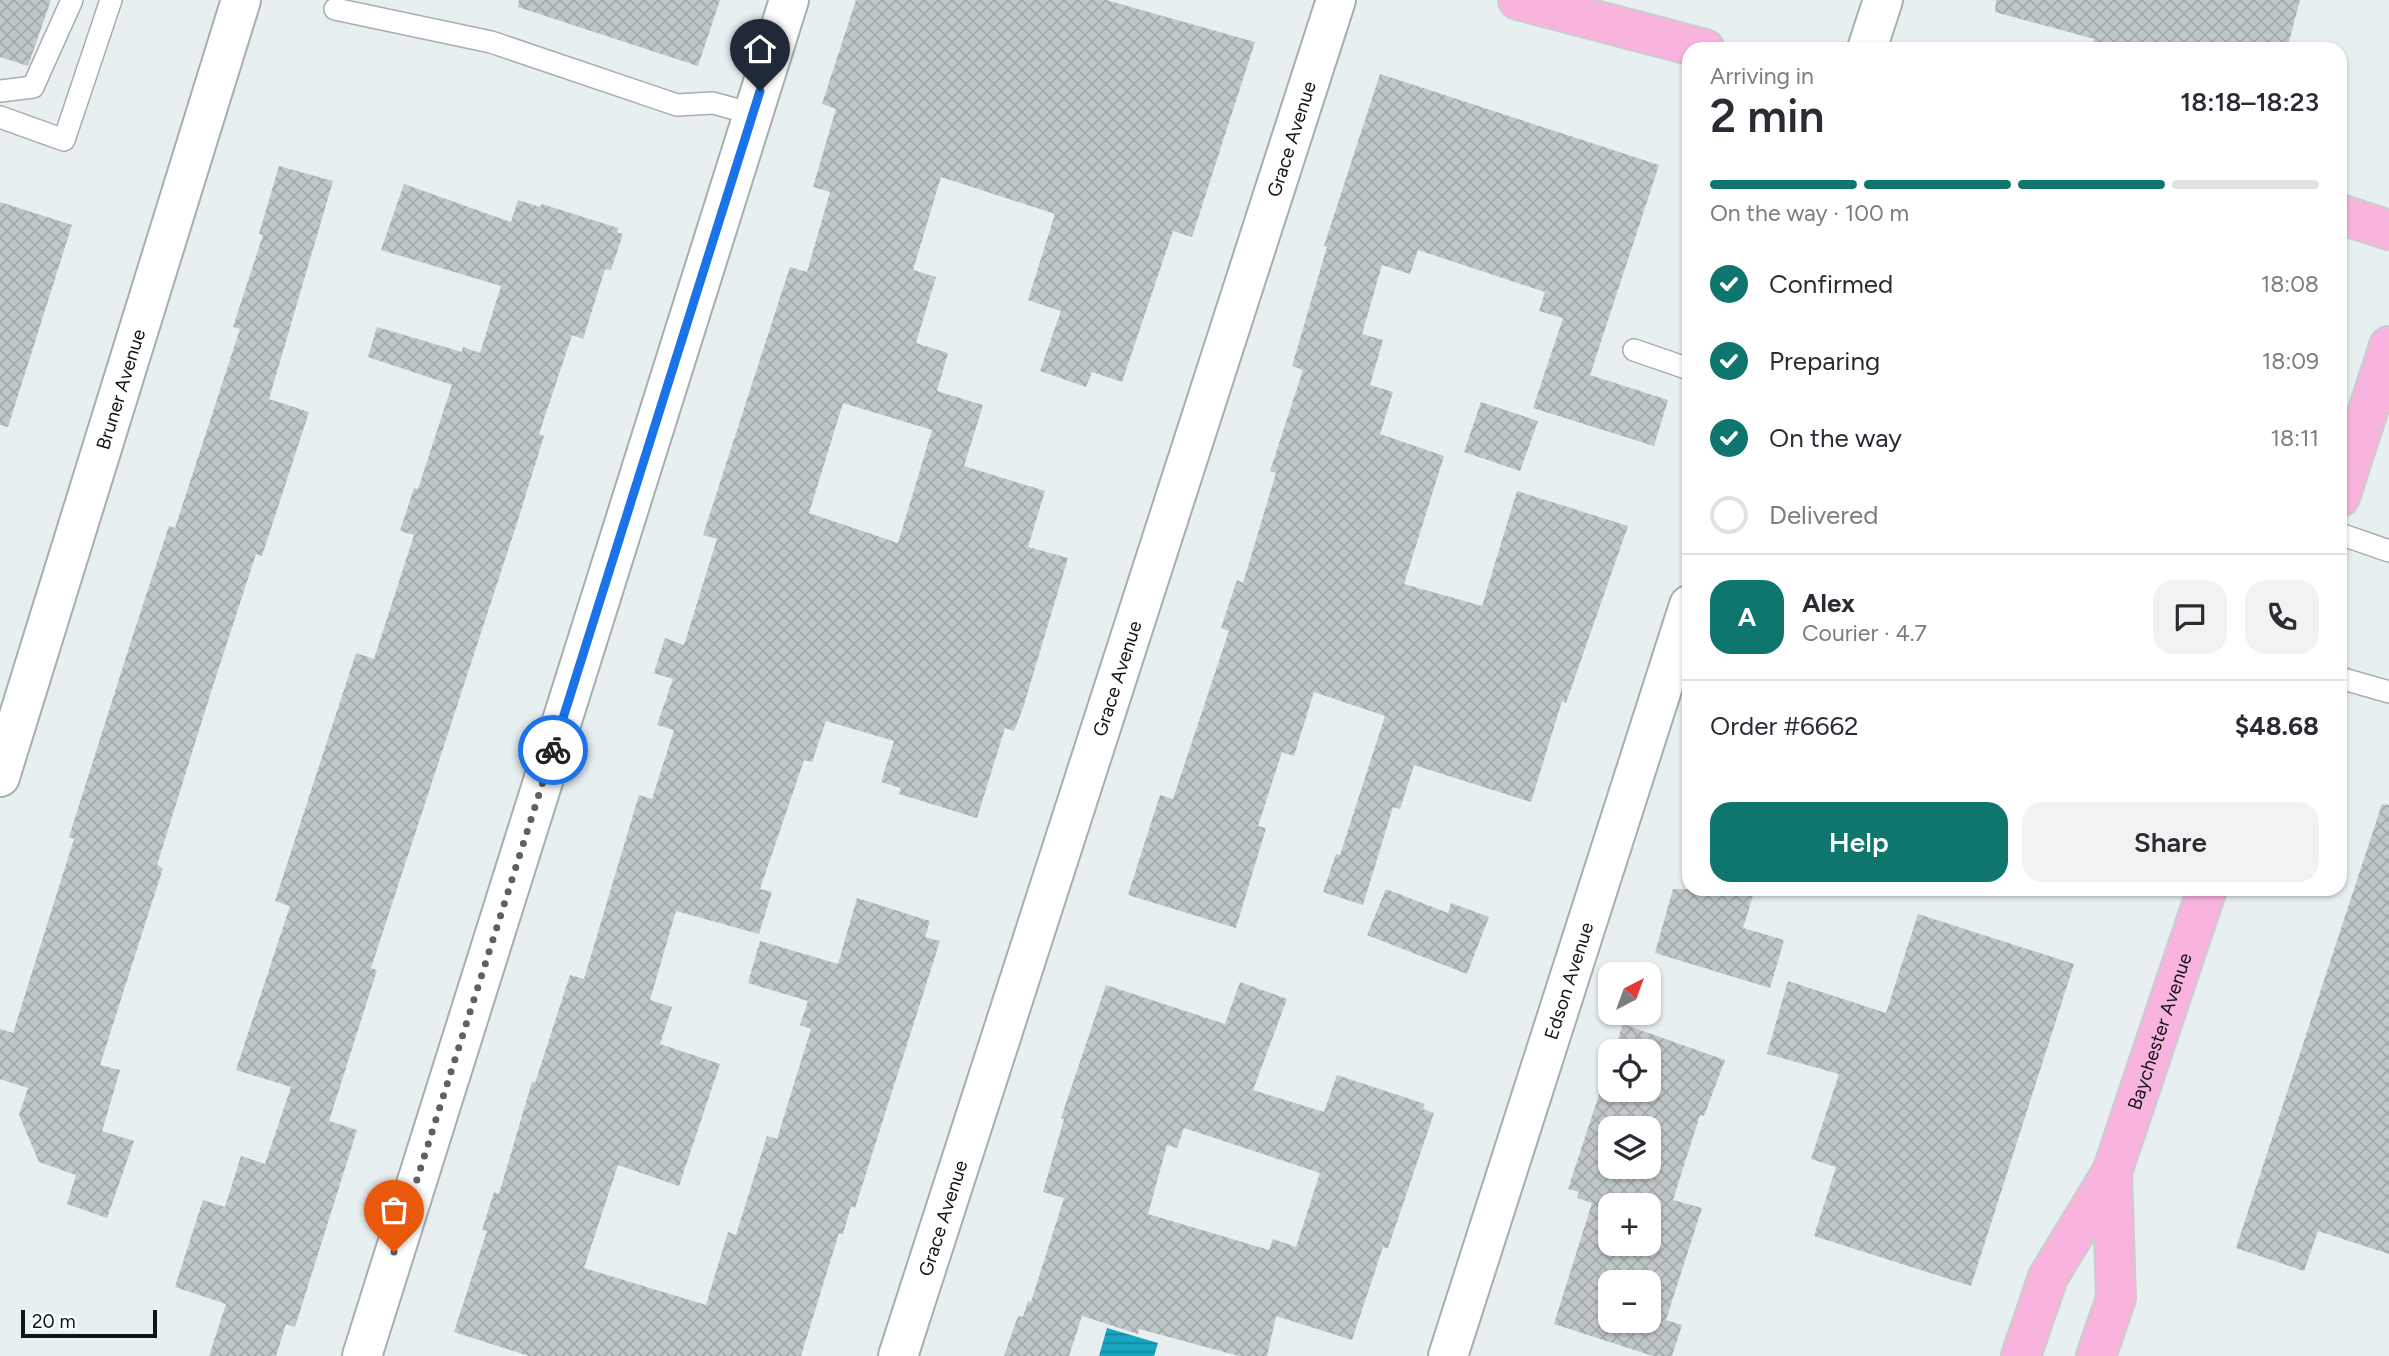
<!DOCTYPE html>
<html lang="en">
<head>
<meta charset="utf-8">
<style>
	body { margin:0; font-family:Figtree,sans-serif; background:#f2f2f3; color:#2b2b33; height:100vh; display:flex; flex-direction:column; font-size:26px; white-space:nowrap }
	* { box-sizing:border-box; margin:0 }
	p { font-size:23px; color:#7c7c81 }
	.icon { flex:none; width:38px; height:38px; fill:none; stroke:currentColor; stroke-width:2; stroke-linecap:round; stroke-linejoin:round }
	.map { position:relative; flex:1; overflow:hidden }
	.panel { position:absolute; left:1682px; top:42px; width:665px; height:854px; display:flex; flex-direction:column; background:#fff; border-radius:21px; box-shadow:0 2px 5px #0004 }
	.panel>* { flex:none }
	.needle { width:46px; rotate:41deg }
	.fabs { position:absolute; left:1598px; top:962px; display:grid; gap:14px }
	.fabs a { display:grid; place-items:center; width:63px; height:63px; border-radius:14px; background:#fff; box-shadow:0 2px 5px #0004; font-size:35px }
	.scale { position:absolute; left:21px; bottom:18px; width:136px; box-sizing:border-box; padding-left:7px; border:4px solid #121515; border-top:0; font-size:19px; line-height:24px; white-space:nowrap; color:#121515; -webkit-text-stroke:5px #f6fdff; paint-order:stroke }
	.pin { position:absolute; display:grid; place-items:center; width:60px; height:60px; color:#fff; margin:-72px -30px; border-radius:50% 50% 50% 0; rotate:-45deg; box-shadow:0 0 7px #0007 }
	.pin .icon { rotate:45deg }
	.courier { position:absolute; display:grid; place-items:center; width:70px; height:70px; margin:-35px; border:5px solid #1a73e8; border-radius:50%; background:#fff; color:#222; box-shadow:0 2px 9px #0007 }
	.summary em { font-style:normal; font-weight:600 }
	.summary div { display:flex; flex-direction:column-reverse }
	.summary { display:flex; align-items:center; justify-content:space-between; height:119px; padding:0 28px }
	h1 { font-size:46px; font-weight:600; line-height:52px }
	.bar { display:grid; grid-template-columns:repeat(4,1fr); gap:10px 7px; align-content:center; height:84px; padding:0 28px }
	.bar i { height:9px; border-radius:5px; background:#e1e1e2 }
	.bar .active { background:#0f766e }
	.bar p { grid-column:span 4 }
	.line { display:flex; align-items:center; gap:18px; padding:0 28px; border-top:2px solid #e1e1e2 }
	.line div { flex:1 }
	.round { display:grid; place-items:center; flex:none; width:74px; height:74px; border-radius:21px; background:#f2f2f3 }
	ol { padding:0 28px; list-style:none }
	li { display:flex; align-items:center; gap:21px; height:77px }
	li p { margin-inline-start:auto }
	li .icon { padding:7px; border-radius:50%; background:#0f766e; color:#fff; stroke-width:4 }
	li:last-child { color:#7c7c81 }
	li i { width:38px; height:38px; border:4px solid #e1e1e2; border-radius:50% }
	.button { display:flex; gap:14px; margin-top:auto; padding:14px 28px }
	.button a { flex:1; height:80px; border-radius:21px; background:#0f766e; color:#fff; font-size:28px; font-weight:600; line-height:80px; text-align:center }
	.button a+a { background:#f2f2f3; color:#2b2b33 }
	.map>svg:first-child { display:block }
	.water { fill:url(#water-rules) }
	.building { fill:url(#building-cross-hatch); fill-rule:evenodd }
	.lines { fill:none; stroke-linecap:round; stroke-linejoin:round }
	.lane-casing { stroke:#a7aeb0; stroke-width:24 }
	.street-casing { stroke:#a7aeb0; stroke-width:42 }
	.secondary-casing { stroke:#a7aeb0; stroke-width:42 }
	.primary-casing { stroke:#cbcccc; stroke-width:42 }
	.lane { stroke:#fff; stroke-width:21 }
	.street { stroke:#fff; stroke-width:38 }
	.secondary { stroke:#fff; stroke-width:38 }
	.primary { stroke:#f9b3df; stroke-width:38 }
	.done { stroke:#5d6162; stroke-width:7; stroke-dasharray:0 12.6 }
	.route { stroke:#1a73e8; stroke-width:9 }
	.labels { text-anchor:middle; stroke-width:6; stroke-linejoin:round; paint-order:stroke }
	.street-label { font-size:19px; fill:#121515; stroke:#f6fdff }
</style>
</head>
<body>
<div class="map">
<svg width="2389" height="1356" viewBox="0 0 2389 1356">
	<defs>
		<pattern id="water-rules" width="6" height="5" patternUnits="userSpaceOnUse" patternTransform="scale(1.75)"><rect width="6" height="5" fill="#19a6c2"/><path d="M0 2.5h6" fill="none" stroke="#15869c"/></pattern>
		<pattern id="building-cross-hatch" width="8" height="8" patternUnits="userSpaceOnUse" patternTransform="scale(1.75)"><rect width="8" height="8" fill="#c0c7c9"/><path d="M0 0l8 8M0 8l8-8" fill="none" stroke="#a4aaac"/></pattern>
	</defs>
	<rect width="100%" height="100%" fill="#e8eff1"/>
	<polygon class="water" points="1107,1328 1158,1343 1154,1356 1099,1356"/>
	<g class="building">
		<polygon points="0,0 51,0 28,66 0,57"/>
		<polygon points="519,0 720,0 698,66 518,7"/>
		<path d="M856,0H1106L1255,42L1192,237L1173,231L1122,382L1092,372L1086,387L1040,371L1061,311L1028,300L1055,214L941,177L913,270L936,277L916,343L948,353L937,391L983,405L964,466L1045,491L1028,547L1068,558L1023,708L1014,731L1005,728L977,818L899,794L901,788L881,782L894,741L826,721L812,762L804,760L760,889L772,892L759,934L676,911L650,1000L672,1007L660,1044L720,1064L679,1186L618,1165L584,1268L706,1305L728,1232L736,1235L767,1136L777,1139L811,1029L800,1025L808,1001L748,983L760,941L838,964L857,898L930,921L925,937L940,941L855,1208L851,1206L843,1234L839,1233L801,1356H529L454,1332L487,1231L482,1230L494,1192L499,1194L532,1082L535,1083L570,975L584,979L639,795L652,799L674,730L657,725L673,679L654,673L665,638L684,645L717,539L703,535L790,267L807,272L830,192L813,187L836,109L822,104ZM843,403L932,430L898,543L809,513Z"/>
		<polygon points="1996,0 2300,0 2287,49 2092,49 2094,39 1995,12"/>
		<polygon points="1380,74 1659,165 1590,375 1668,400 1654,446 1533,408 1563,318 1539,311 1545,292 1418,250 1410,274 1382,265 1362,334 1383,340 1370,385 1393,392 1380,434 1444,456 1404,584 1482,606 1517,491 1628,526 1566,703 1562,701 1531,802 1414,765 1400,809 1393,807 1363,905 1323,892 1336,854 1340,855 1385,716 1314,692 1294,756 1282,752 1258,826 1266,828 1236,928 1128,895 1160,795 1173,799 1229,631 1221,628 1237,580 1243,583 1276,473 1270,471 1303,370 1292,366 1327,247 1324,246"/>
		<polygon points="279,166 333,181 269,399 309,412 262,556 256,554 210,695 157,865 163,868 100,1065 120,1070 102,1131 134,1141 107,1218 67,1204 76,1175 39,1162 19,1115 28,1088 0,1079 0,1029 13,1033 74,839 69,837 132,638 169,526 175,528 240,329 233,327 263,235 259,234"/>
		<polygon points="404,184 511,222 518,200 540,207 542,204 618,228 617,232 623,234 611,270 605,269 583,339 572,335 539,434 544,436 517,523 371,968 377,970 329,1121 357,1130 295,1327 286,1324 276,1356 209,1356 226,1304 175,1287 203,1200 225,1207 241,1156 265,1164 291,1087 236,1070 290,906 275,901 356,653 374,659 414,535 400,531 414,488 418,489 452,385 368,357 377,327 462,352 463,347 480,353 501,286 381,250"/>
		<polygon points="0,202 72,225 8,427 0,425"/>
		<polygon points="1481,402 1538,421 1520,471 1464,452"/>
		<polygon points="2382,804 2389,805 2389,1254 2318,1231 2304,1271 2236,1248"/>
		<polygon points="1386,889 1448,913 1451,903 1489,917 1467,974 1367,935"/>
		<polygon points="1673,889 1755,889 1743,928 1784,940 1770,988 1655,953"/>
		<polygon points="1918,914 2074,964 1971,1286 1814,1236 1836,1167 1811,1159 1839,1074 1767,1054 1788,981 1886,1013"/>
		<path d="M1240,982L1287,999L1253,1090L1324,1112L1337,1075L1425,1104L1423,1109L1434,1113L1388,1248L1383,1247L1352,1340L1276,1316L1267,1356H1239L1139,1329L1138,1334L1082,1316L1069,1356H1004L1018,1316L1023,1317L1028,1301L1031,1302L1064,1198L1043,1192L1064,1119L1061,1118L1106,985L1225,1024ZM1184,1128L1320,1173L1296,1247L1273,1239L1269,1250L1148,1214L1167,1145L1177,1148Z"/>
		<path d="M1623,1024L1725,1060L1704,1116L1700,1115L1673,1200L1702,1208L1666,1320L1682,1325L1672,1356H1653L1554,1324L1592,1203L1577,1198L1579,1192L1568,1189L1610,1061V1090H1648V1052H1613ZM1610,1129H1648V1167H1610ZM1610,1206H1648V1244H1610ZM1610,1283H1648V1321H1610Z"/>
	</g>
	<g class="lines">
		<g class="lane-casing">
			<g id="lane">
				<polyline points="335,9 491,42 677,105 713,103 753,114"/>
				<polyline points="0,91 33,87 72,0"/>
				<polyline points="0,117 64,140 111,0"/>
				<polyline points="1634,350 1689,369"/>
				<polyline points="2340,534 2389,551"/>
				<polyline points="2340,678 2389,692"/>
			</g>
		</g>
		<g class="street-casing">
			<g id="street">
				<polyline points="1867,49 1883,0"/>
				<path id="s1" d="M0,777L241,0"/>
				<polyline points="362,1356 789,0"/>
				<path id="s2" d="M1448,1356L1689,605"/>
			</g>
		</g>
		<g class="secondary-casing">
			<g id="secondary">
				<path id="s3" d="M898,1356L1336,0"/>
			</g>
		</g>
		<g class="primary-casing">
			<g id="primary">
				<polyline points="1518,0 1705,49"/>
				<polyline points="2340,214 2389,230"/>
				<polyline points="2340,497 2389,346"/>
				<path id="s4" d="M2021,1356L2048,1277L2112,1172L2207,889"/>
				<polyline points="2096,1356 2116,1298 2112,1172"/>
			</g>
		</g>
		<use href="#lane" class="lane"/>
		<use href="#street" class="street"/>
		<use href="#secondary" class="secondary"/>
		<use href="#primary" class="primary"/>
	</g>
	<g class="lines">
		<polyline class="done" points="394,1252 553,750"/>
		<polyline class="route" points="553,750 760,91"/>
	</g>
	<g class="labels">
		<g class="street-label">
			<text dy="7" stroke="none"><textPath href="#s3" startOffset="1279">Grace Avenue</textPath></text>
			<text dy="7" stroke="none"><textPath href="#s1" startOffset="406">Bruner Avenue</textPath></text>
			<text dy="7" stroke="none"><textPath href="#s3" startOffset="712">Grace Avenue</textPath></text>
			<text dy="7" stroke="none"><textPath href="#s2" startOffset="394">Edson Avenue</textPath></text>
			<text dy="7" stroke="none"><textPath href="#s4" startOffset="355">Baychester Avenue</textPath></text>
			<text dy="7" stroke="none"><textPath href="#s3" startOffset="145">Grace Avenue</textPath></text>
		</g>
	</g>
</svg>
<div class="fabs">
<a><svg class="needle" viewBox="-14 -14 28 28"><path d="M0-13l5 13h-10z" fill="#e53935"/><path d="M0 13l5-13h-10z" fill="#7c7c81"/></svg></a>
<a><svg class="icon" aria-label="locate" viewBox="0 0 24 24"><circle cx="12" cy="12" r="6"/><path d="M12 2v4M12 18v4M2 12h4M18 12h4"/></svg></a>
<a><svg class="icon" aria-label="layers" viewBox="0 0 24 24"><path d="M12 4l9 5-9 5-9-5zM3 14l9 5 9-5"/></svg></a>
<a>+</a>
<a>−</a>
</div>
<div class="scale">20 m</div>
<div class="pin" style="left:394px;top:1252px;background:#ea580c"><svg class="icon" aria-label="bag" viewBox="0 0 24 24"><path d="M5 8h14l-1 12H6zM9 8a3 3 0 0 1 6 0"/></svg></div>
<div class="pin" style="left:760px;top:91px;background:#1f2937"><svg class="icon" aria-label="home" viewBox="0 0 24 24"><path d="M3 11l9-7 9 7M6 9v11h12V9"/></svg></div>
<div class="courier" style="left:553px;top:750px"><svg class="icon" aria-label="bike" viewBox="0 0 24 24"><circle cx="6" cy="16" r="4"/><circle cx="18" cy="16" r="4"/><path d="M6 16l4-8h5l3 8M10 8l3 8H6M13 5h3"/></svg></div>
<section class="panel">
<div class="summary"><div><h1>2 min</h1><p>Arriving in</p></div><em>18:18–18:23</em></div>
<div class="bar"><i class="active"></i><i class="active"></i><i class="active"></i><i></i><p>On the way · 100 m</p></div>
<ol>
<li><svg class="icon" aria-label="check" viewBox="0 0 24 24"><path d="M5 12l5 5 9-10"/></svg>Confirmed<p>18:08</p></li>
<li><svg class="icon" aria-label="check" viewBox="0 0 24 24"><path d="M5 12l5 5 9-10"/></svg>Preparing<p>18:09</p></li>
<li><svg class="icon" aria-label="check" viewBox="0 0 24 24"><path d="M5 12l5 5 9-10"/></svg>On the way<p>18:11</p></li>
<li><i></i>Delivered</li>
</ol>
<div class="line" style="height:126px"><b class="round" style="background:#0f766e;color:#fff">A</b><div><b>Alex</b><p>Courier · 4.7</p></div><a class="round"><svg class="icon" aria-label="chat" viewBox="0 0 24 24"><path d="M4 5h16v11H9l-5 4z"/></svg></a><a class="round"><svg class="icon" aria-label="phone" viewBox="0 0 24 24"><path d="M5 4h4l2 5-3 2q2 4 5 5l2-3 5 2v4C11 20 4 13 5 4z"/></svg></a></div>
<div class="line" style="height:91px"><div>Order #6662</div><b>$48.68</b></div>
<div class="button"><a>Help</a><a>Share</a></div>
</section>
</div>
</body>
</html>
